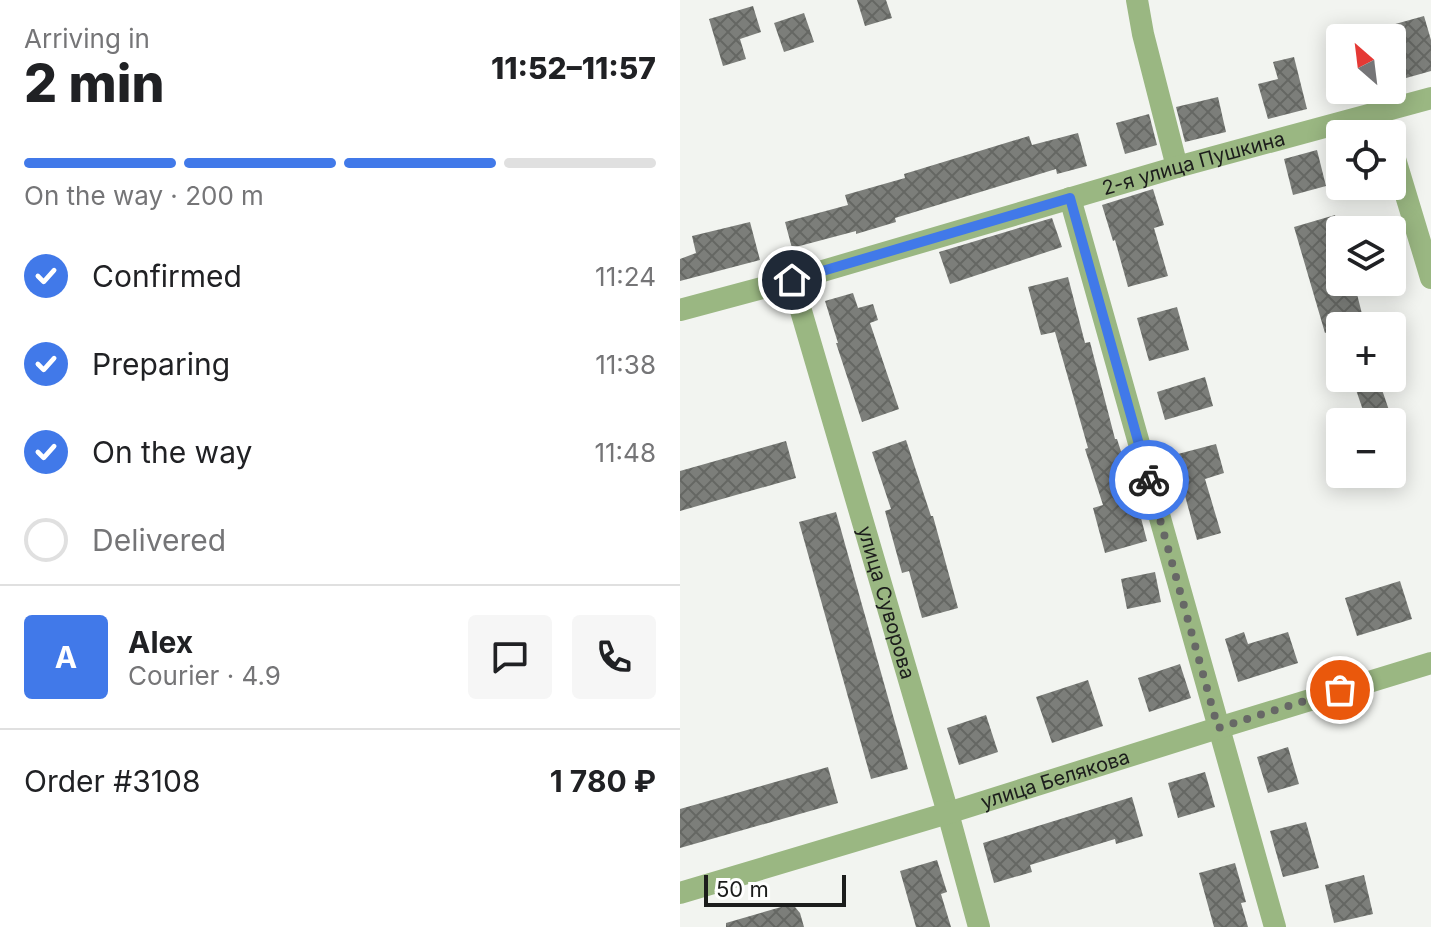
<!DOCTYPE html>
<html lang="en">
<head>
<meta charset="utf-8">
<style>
	body { margin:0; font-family:Inter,sans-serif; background:#f6f6f6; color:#202124; height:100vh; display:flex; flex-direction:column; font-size:30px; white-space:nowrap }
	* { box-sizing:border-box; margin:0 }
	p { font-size:26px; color:#757577 }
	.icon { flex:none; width:44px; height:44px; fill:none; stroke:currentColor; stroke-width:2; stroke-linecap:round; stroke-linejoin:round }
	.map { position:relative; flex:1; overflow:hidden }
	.details { display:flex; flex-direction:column; background:#fff; width:680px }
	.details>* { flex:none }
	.needle { width:52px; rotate:332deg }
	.controls { position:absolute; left:646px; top:24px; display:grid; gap:16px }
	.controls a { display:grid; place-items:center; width:80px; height:80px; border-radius:8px; background:#fff; box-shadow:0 4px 20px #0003; font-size:40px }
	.scale { position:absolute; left:24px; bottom:20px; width:142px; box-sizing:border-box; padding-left:8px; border:4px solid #1c1d1c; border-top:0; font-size:22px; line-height:28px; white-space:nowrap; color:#1c1d1c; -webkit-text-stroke:6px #fff; paint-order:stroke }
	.pin { position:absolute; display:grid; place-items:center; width:68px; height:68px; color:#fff; margin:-34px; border:4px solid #fff; border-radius:50%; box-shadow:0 2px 8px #0007 }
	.courier { position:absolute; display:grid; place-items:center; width:80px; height:80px; margin:-40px; border:6px solid #4179e9; border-radius:50%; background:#fff; color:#222; box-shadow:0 2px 10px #0007 }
	.summary em { font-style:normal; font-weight:800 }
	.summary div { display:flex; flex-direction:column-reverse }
	.summary { display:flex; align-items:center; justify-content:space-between; height:136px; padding:0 24px }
	h1 { font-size:52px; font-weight:800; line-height:60px }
	.bar { display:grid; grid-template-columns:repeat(4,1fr); gap:12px 8px; align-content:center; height:96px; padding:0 24px }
	.bar i { height:10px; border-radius:6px; background:#e0e0e0 }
	.bar .active { background:#4179e9 }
	.bar p { grid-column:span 4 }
	.line { display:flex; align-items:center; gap:20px; padding:0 24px; border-top:2px solid #e0e0e0 }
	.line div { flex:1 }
	.round { display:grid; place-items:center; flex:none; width:84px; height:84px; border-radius:8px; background:#f6f6f6 }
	ol { padding:0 24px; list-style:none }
	li { display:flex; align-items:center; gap:24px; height:88px }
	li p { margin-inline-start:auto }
	li .icon { padding:8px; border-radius:50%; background:#4179e9; color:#fff; stroke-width:4 }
	li:last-child { color:#757577 }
	li i { width:44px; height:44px; border:4px solid #e0e0e0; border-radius:50% }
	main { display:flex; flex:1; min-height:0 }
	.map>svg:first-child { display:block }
	.building { fill:url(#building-cross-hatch) }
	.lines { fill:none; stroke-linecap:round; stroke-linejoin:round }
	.street { stroke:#9ab782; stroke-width:22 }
	.done { stroke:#676866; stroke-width:8; stroke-dasharray:0 14.4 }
	.route { stroke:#4179e9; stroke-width:10 }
	.labels { text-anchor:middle; stroke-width:6; stroke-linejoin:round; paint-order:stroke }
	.street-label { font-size:20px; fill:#1c1d1c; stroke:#fff }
</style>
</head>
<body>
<main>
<section class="details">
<div class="summary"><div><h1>2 min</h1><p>Arriving in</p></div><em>11:52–11:57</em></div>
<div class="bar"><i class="active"></i><i class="active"></i><i class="active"></i><i></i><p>On the way · 200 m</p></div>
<ol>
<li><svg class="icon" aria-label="check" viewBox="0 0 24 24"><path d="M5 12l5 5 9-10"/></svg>Confirmed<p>11:24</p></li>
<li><svg class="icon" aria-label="check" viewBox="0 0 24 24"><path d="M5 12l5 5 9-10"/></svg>Preparing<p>11:38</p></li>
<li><svg class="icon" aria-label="check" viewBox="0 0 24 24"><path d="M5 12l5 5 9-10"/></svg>On the way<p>11:48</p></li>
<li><i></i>Delivered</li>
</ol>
<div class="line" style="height:144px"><b class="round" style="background:#4179e9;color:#fff">A</b><div><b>Alex</b><p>Courier · 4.9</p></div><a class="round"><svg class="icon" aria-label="chat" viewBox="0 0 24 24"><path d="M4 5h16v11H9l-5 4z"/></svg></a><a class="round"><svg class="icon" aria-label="phone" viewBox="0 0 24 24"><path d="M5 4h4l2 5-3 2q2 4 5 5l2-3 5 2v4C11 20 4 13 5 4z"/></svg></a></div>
<div class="line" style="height:104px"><div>Order #3108</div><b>1 780 ₽</b></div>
</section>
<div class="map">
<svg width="751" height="927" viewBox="0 0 751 927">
	<defs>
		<pattern id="building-cross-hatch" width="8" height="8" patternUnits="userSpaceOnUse" patternTransform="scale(2)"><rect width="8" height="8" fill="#7c7e7a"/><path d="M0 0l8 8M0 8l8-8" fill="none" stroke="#656763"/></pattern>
	</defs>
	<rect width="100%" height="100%" fill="#f2f4f0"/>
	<g class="building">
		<polygon points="177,0 206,0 212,18 185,26"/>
		<polygon points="73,6 81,32 60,39 66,59 43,66 29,19"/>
		<polygon points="124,13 134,42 104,52 94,23"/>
		<polygon points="744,16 751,40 751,71 712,82 712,38 684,38 683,33"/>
		<polygon points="614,57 627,109 588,119 578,84 598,79 593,62"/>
		<polygon points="538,97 546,132 505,142 496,107"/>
		<polygon points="469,114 477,145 445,154 436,123"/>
		<polygon points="398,133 407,166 377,174 376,169 215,218 216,222 176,234 176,231 112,248 105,222 168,205 165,195 225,178 224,174 349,136 352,145"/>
		<polygon points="637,150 646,186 613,195 604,159"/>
		<polygon points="473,189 484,225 474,228 488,276 448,287 435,240 433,241 422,205"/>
		<polygon points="655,215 660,234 660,282 674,282 684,322 671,326 660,326 660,329 645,333 614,227"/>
		<polygon points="372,218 382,247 270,284 259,252"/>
		<polygon points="70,222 80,260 0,281 0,259 16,253 12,236"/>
		<polygon points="388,277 405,343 410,342 435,439 437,439 455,495 467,541 425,553 413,508 423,505 405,449 408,448 375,332 361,335 348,287"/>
		<polygon points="173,293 178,308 193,304 198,320 190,323 219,409 182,422 156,343 158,343 145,301"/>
		<polygon points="497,307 509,350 469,361 457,318"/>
		<polygon points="525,377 533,406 485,420 477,392"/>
		<polygon points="672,378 698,378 713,422 687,422"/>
		<polygon points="226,440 251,516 253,516 278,608 242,618 229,571 222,573 205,511 211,509 192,452"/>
		<polygon points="106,441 116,478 0,511 0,471"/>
		<polygon points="536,444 544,473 525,479 541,533 517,540 494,455"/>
		<polygon points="156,512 228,769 191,779 119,522"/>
		<polygon points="475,572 481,602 447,609 441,579"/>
		<polygon points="720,581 732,619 677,636 665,598"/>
		<polygon points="564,632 568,644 608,632 618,663 558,682 545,639"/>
		<polygon points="500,664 511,698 469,712 458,678"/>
		<polygon points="408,680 423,726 372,743 356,697"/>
		<polygon points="306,715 318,752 279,765 267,728"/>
		<polygon points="608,747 619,784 588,793 577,757"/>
		<polygon points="148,767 158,803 0,848 0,809"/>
		<polygon points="525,772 535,807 498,818 488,783"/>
		<polygon points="452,797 463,836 436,844 435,839 350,865 352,872 314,883 303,843"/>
		<polygon points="626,822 639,868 603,877 590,831"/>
		<polygon points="257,860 267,892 261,894 271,927 236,927 220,871"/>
		<polygon points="555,863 566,902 561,903 568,927 534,927 519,873"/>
		<polygon points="684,875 693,914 654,923 645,885"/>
		<polygon points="108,905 115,907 120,913 124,927 46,927 46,923"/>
	</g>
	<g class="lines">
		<g class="street">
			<polyline points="457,0 463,34 497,167"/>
			<polyline points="712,149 751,278"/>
			<polyline points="390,198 595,927"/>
			<path id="s1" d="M112,280L268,813L299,927"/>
			<path id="s2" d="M0,310L112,280L497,167L751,98"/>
			<path id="s3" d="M0,893L268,813L538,728L751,663"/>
		</g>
	</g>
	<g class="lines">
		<polyline class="done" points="469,480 538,728 660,690"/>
		<polyline class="route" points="112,280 390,198 469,480"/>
	</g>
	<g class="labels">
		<g class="street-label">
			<text dy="7" stroke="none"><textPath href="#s2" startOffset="534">2-я улица Пушкина</textPath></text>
			<text dy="7" stroke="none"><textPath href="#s1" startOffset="336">улица Суворова</textPath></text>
			<text dy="7" stroke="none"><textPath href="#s3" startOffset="392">улица Белякова</textPath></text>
		</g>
	</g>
</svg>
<div class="controls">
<a><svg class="needle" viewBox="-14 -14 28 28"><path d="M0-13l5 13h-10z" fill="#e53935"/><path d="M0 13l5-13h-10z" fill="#757577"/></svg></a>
<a><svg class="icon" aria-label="locate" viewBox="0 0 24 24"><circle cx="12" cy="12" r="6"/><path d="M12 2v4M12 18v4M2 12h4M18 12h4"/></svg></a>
<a><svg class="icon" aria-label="layers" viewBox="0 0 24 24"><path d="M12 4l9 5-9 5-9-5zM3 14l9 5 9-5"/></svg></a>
<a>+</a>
<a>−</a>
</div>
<div class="scale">50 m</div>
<div class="pin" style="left:660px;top:690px;background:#ea580c"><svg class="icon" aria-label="bag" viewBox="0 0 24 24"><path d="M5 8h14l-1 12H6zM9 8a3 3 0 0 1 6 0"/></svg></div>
<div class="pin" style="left:112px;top:280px;background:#1f2937"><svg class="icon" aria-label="home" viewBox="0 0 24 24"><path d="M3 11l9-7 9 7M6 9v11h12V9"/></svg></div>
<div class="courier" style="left:469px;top:480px"><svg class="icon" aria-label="bike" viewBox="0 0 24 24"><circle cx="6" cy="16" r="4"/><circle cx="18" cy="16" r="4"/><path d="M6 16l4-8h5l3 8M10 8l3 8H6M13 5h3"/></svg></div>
</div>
</main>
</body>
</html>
